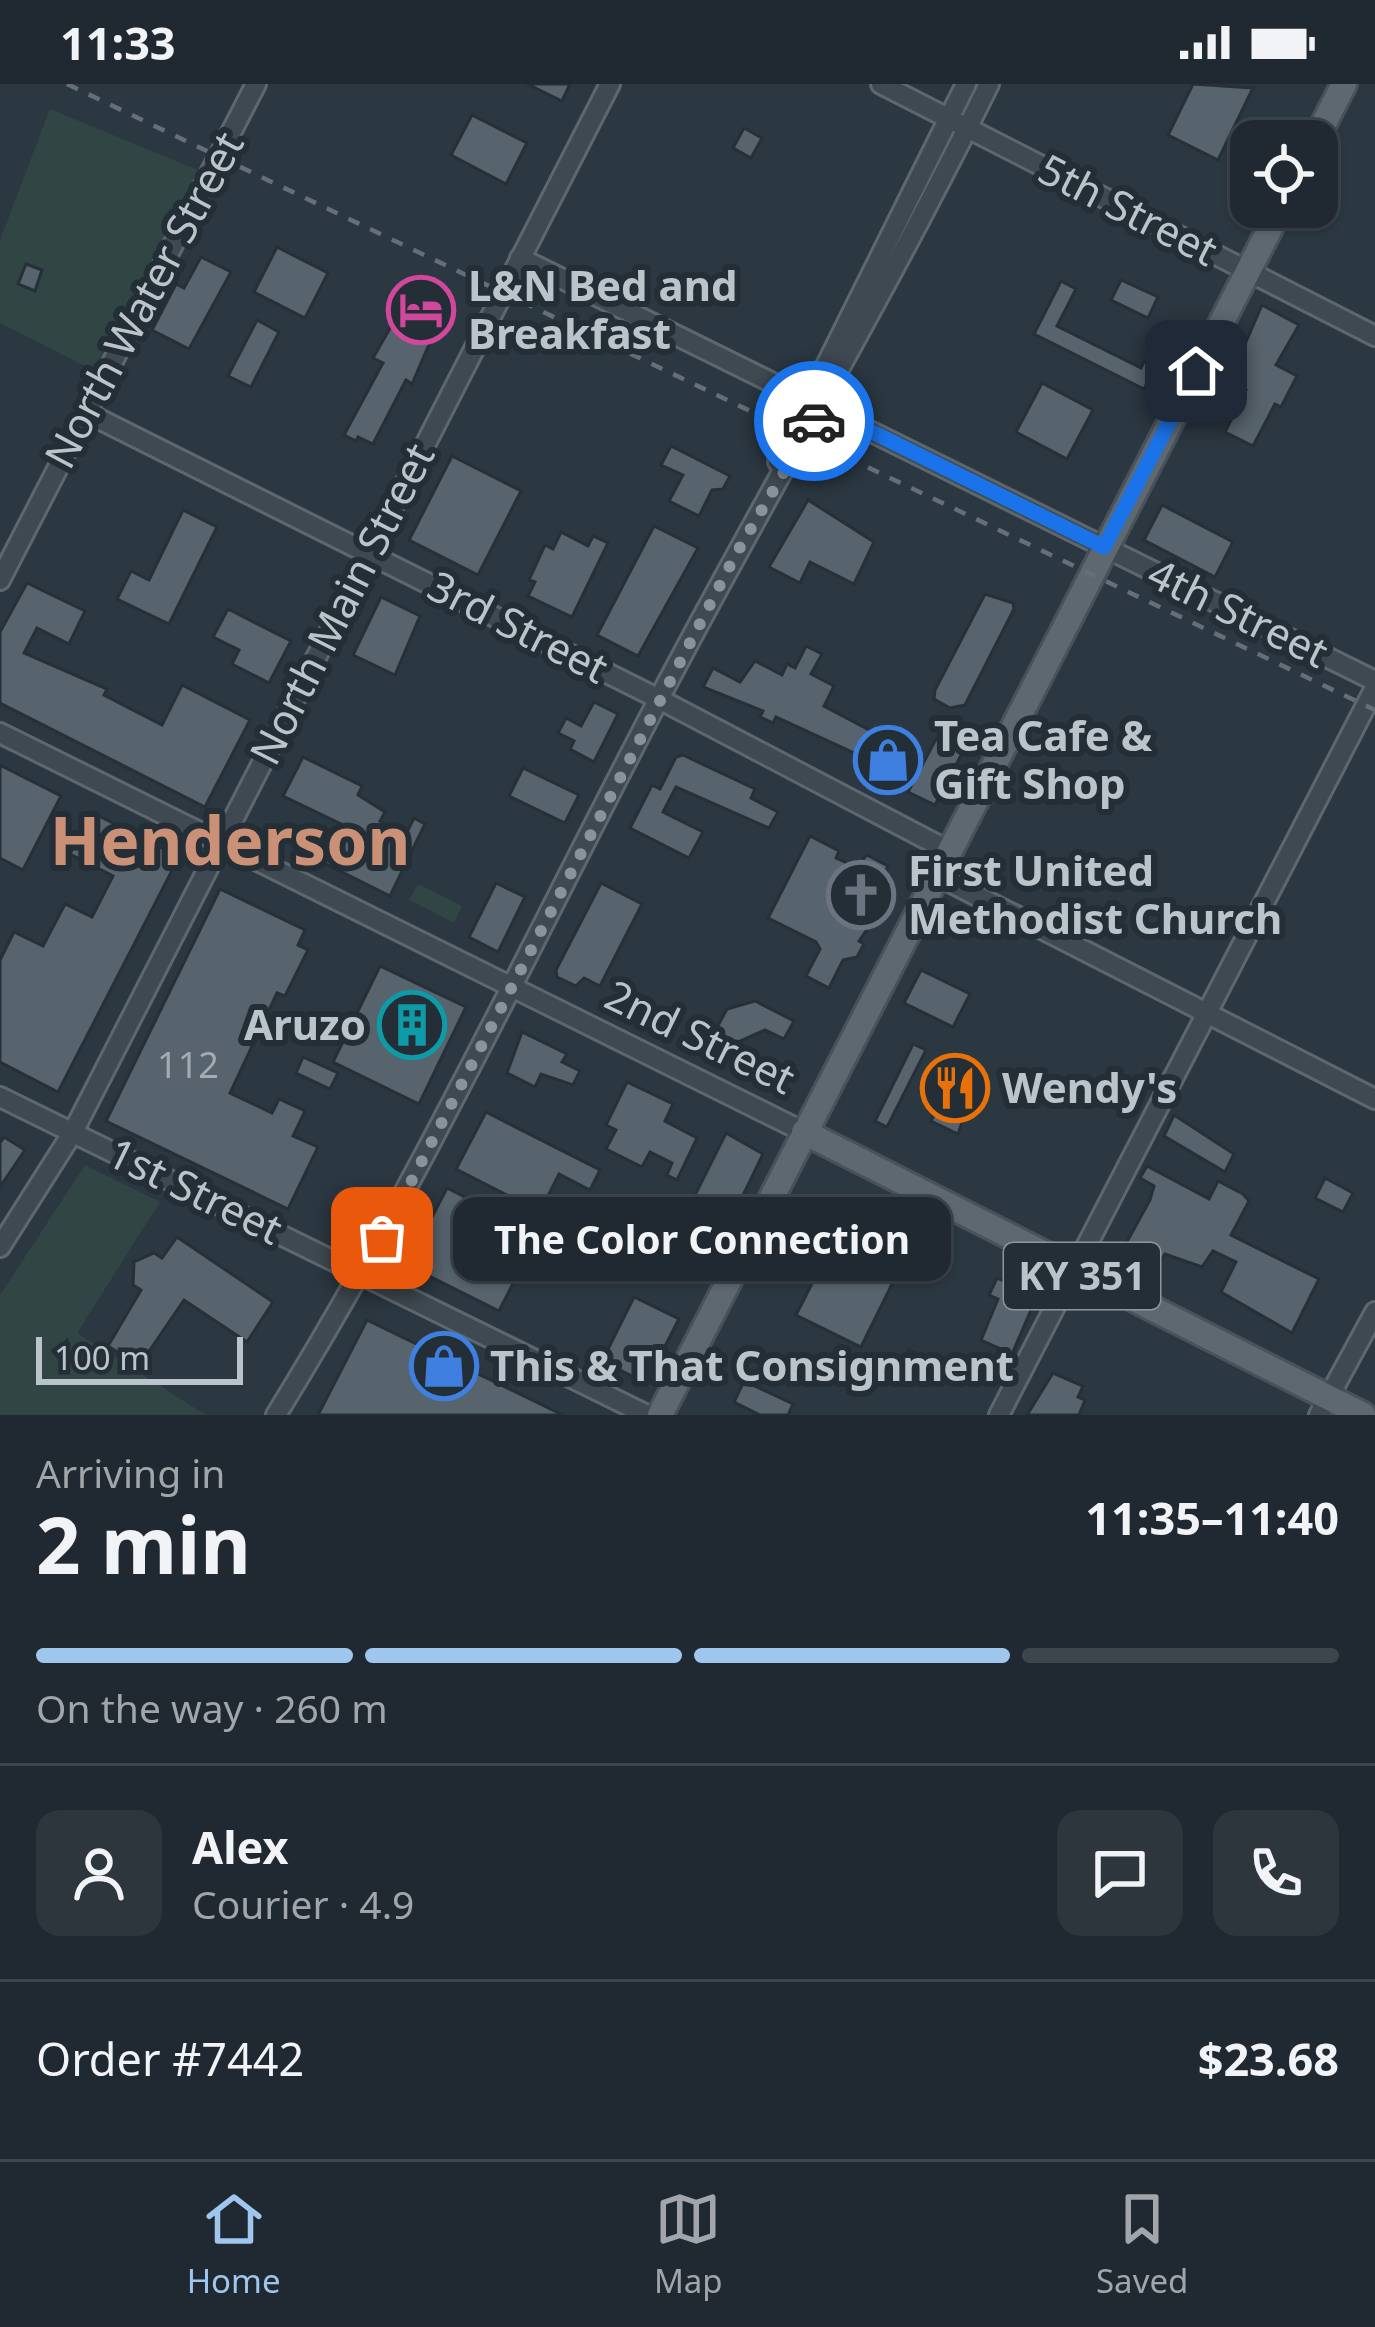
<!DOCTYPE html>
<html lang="en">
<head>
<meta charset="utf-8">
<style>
	body { margin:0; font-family:"Noto Sans",sans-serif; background:#2d353d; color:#f1f3f6; height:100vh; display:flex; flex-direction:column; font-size:45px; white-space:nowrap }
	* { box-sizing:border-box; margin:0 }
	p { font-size:39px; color:#a2a6ab }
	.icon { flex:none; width:66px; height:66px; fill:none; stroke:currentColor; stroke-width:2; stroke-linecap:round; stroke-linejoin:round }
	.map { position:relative; height:1331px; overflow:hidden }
	.panel { display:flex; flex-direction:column; background:#202931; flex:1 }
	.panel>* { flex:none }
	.controls { position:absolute; left:1230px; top:36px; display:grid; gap:24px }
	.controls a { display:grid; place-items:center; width:108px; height:108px; border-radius:24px; background:#202931; box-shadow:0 3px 9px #0004,0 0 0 3px #3d454d; font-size:60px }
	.scale { position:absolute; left:36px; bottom:30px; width:207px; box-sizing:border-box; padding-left:12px; border:6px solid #bcc4cb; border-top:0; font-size:33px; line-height:42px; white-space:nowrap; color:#bcc4cb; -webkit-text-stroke:9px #232e36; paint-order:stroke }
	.pin { position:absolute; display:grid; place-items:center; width:102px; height:102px; color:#fff; margin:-51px; border-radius:24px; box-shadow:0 6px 18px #0006 }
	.courier { position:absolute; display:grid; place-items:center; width:120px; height:120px; margin:-60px; border:9px solid #1a73e8; border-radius:50%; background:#fff; color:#222; box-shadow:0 3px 15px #0007 }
	.bubble { position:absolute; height:84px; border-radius:24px; background:#202931; box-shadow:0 3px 9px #0004,0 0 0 3px #3d454d; font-size:39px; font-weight:700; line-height:84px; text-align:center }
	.summary em { font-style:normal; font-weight:700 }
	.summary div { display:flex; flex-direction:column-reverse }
	.summary { display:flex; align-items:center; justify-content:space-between; height:204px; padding:0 36px }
	h1 { font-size:78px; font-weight:700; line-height:90px }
	.bar { display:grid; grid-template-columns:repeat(4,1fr); gap:18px 12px; align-content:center; height:144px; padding:0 36px }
	.bar i { height:15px; border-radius:9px; background:#3d454d }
	.bar .on { background:#9fc6ed }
	.bar p { grid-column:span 4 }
	.line { display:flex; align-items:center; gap:30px; padding:0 36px; border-top:3px solid #3d454d }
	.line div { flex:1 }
	.round { display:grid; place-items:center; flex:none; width:126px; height:126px; border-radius:24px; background:#2d353d }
	.status { display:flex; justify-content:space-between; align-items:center; height:84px; padding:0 60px; background:#202931; direction:ltr }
	.status svg { height:33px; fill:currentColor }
	.tabs { display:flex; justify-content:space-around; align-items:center; height:168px; border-top:3px solid #3d454d; background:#202931; font-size:33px; color:#a2a6ab }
	.tabs a { display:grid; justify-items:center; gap:6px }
	.tabs .on { color:#9fc6ed }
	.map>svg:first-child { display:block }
	.green { fill:#304544 }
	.building { fill:#57646d; stroke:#263038; stroke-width:3 }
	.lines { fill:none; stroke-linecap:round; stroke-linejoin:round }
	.minor-casing { stroke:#5d676e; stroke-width:24 }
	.major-casing { stroke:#49525a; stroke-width:30 }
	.minor { stroke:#3f4951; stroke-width:18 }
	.major { stroke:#5d6871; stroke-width:24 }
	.rail { stroke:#646f79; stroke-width:4.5; stroke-dasharray:12 12; stroke-linecap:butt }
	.done { stroke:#89939b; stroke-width:12; stroke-dasharray:0 21.6 }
	.route { stroke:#1a73e8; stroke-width:15 }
	.labels { text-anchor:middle; stroke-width:12; stroke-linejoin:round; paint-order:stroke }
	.number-label { font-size:36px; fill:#a3acb4 }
	.shield { fill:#232e36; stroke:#8e979e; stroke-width:3 }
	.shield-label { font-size:39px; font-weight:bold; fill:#bcc4cb }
	.street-label { font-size:42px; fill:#bcc4cb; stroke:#232e36 }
	.poi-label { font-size:42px; font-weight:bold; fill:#bcc4cb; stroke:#232e36; text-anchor:start }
	.town-label { font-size:66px; font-weight:bold; fill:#cb9177; stroke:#232e36 }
</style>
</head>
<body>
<div class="status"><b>11:33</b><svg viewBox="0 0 49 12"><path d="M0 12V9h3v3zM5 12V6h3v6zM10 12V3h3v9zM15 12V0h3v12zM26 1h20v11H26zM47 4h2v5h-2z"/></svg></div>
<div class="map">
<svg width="1375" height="1331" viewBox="0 0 1375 1331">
	<rect width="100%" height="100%" fill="#2b3741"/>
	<g class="green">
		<polygon points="50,25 198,86 94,287 0,239 0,156"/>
		<polygon points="418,800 462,822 454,839 409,816"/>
		<polygon points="85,1081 160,1118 77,1249 206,1331 0,1331 0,1211"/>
	</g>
	<g class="building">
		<polygon points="527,0 570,0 562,17"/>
		<polygon points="1193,0 1253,4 1218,76 1168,51"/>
		<polygon points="472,31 527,59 506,100 451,71"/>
		<polygon points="744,44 762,54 751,74 733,64"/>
		<polygon points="277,163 328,189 305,234 254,208"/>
		<polygon points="201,173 231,188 189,265 152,246 176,200 184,204"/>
		<polygon points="26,180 42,186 35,207 18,200"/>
		<polygon points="1121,196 1158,213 1148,234 1111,216"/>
		<polygon points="1061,197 1076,205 1057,242 1141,284 1151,263 1162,269 1144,305 1034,250"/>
		<polygon points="409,211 443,228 412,300 406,296 373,360 358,353 356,357 344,351 383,279 373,274"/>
		<polygon points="1262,221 1299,241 1276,281 1297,292 1281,323 1275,320 1253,362 1225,348 1246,306 1229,297"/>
		<polygon points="257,236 279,248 251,303 228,292"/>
		<polygon points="1042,299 1093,326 1067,375 1016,348"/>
		<polygon points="671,362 730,392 723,405 712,406 699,432 669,417 683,391 661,381"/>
		<polygon points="452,372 521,407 478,491 409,456"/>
		<polygon points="808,416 874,458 854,500 810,478 800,499 769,483"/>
		<polygon points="1162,421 1233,458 1215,493 1144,456"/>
		<polygon points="183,426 217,443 169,540 117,515 131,487 149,496"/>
		<polygon points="654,442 698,464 638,572 597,551"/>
		<polygon points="561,448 588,462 593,452 608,459 572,533 528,512 535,498 529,496 545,461 553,465"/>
		<polygon points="27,499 85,527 69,560 37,544 24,569 107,605 104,611 162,641 182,601 250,636 205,723 0,619 0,548"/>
		<polygon points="985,510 1013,519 1014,525 965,621 950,624 934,615 935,606"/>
		<polygon points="381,513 420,532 395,591 353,571"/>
		<polygon points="228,525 291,557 269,599 232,580 239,566 213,553"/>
		<polygon points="806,562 822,570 811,590 834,602 824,622 903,664 891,686 776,633 773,639 760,633 763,627 703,603 713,584 740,598 755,577 782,591 787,580 795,584"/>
		<polygon points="594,618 618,630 594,678 570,665 574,657 558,649 566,634 581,642"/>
		<polygon points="959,648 970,654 935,721 908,708 936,655 951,663"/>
		<polygon points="683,671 755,705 751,714 778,728 769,744 676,703 663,728 703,748 689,774 630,744 652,701 660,705 676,673"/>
		<polygon points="303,673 362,702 358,711 385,728 380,737 406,750 414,734 425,740 390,812 324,779 343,741 283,712"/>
		<polygon points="0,681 61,712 23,786 0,774"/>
		<polygon points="523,684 579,711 565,739 509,712"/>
		<polygon points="91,728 179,773 58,1008 0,978 0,876 14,848 43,862 65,820 92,833 113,792 70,770"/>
		<polygon points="810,752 839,767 836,774 856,783 867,771 888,782 885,789 891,792 878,822 882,824 859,857 864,860 857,873 843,876 829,904 806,892 820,865 816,858 768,834"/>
		<polygon points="496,799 525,813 498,868 469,853"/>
		<polygon points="601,799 642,820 600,902 584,894 576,902 557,893 556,886"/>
		<polygon points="220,805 305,846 298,861 308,866 285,912 277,909 230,1009 272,1029 279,1015 305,1027 293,1052 318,1063 288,1125 106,1037"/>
		<polygon points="380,882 466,923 419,1020 333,978"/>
		<polygon points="921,886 970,910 953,943 904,919"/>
		<polygon points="755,917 794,937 784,955 765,946 731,961 712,953 727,925"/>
		<polygon points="522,948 567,970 562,978 580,987 573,1001 541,990 535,1003 507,989"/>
		<polygon points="913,960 926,966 887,1043 875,1037"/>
		<polygon points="303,973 338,989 330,1005 296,989"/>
		<polygon points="957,983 978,993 958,1050 931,1037"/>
		<polygon points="627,998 673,1020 665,1037 697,1054 677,1096 667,1091 672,1079 650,1068 642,1083 606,1065 616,1046 606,1041"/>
		<polygon points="486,1028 600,1086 590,1106 559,1090 540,1128 456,1085"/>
		<polygon points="1174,1031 1234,1070 1225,1088 1164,1052"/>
		<polygon points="726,1049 763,1070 734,1130 695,1111"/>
		<polygon points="4,1053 25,1066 0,1103 0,1059"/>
		<polygon points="1147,1082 1209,1115 1218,1097 1243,1110 1249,1117 1231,1151 1319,1195 1292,1249 1221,1208 1236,1178 1213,1167 1202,1183 1165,1170 1155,1184 1131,1172 1121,1190 1112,1185 1150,1116 1154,1102 1140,1094"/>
		<polygon points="1325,1094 1353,1109 1343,1128 1315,1114"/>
		<polygon points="447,1104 504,1133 493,1158 526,1174 499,1227 407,1181"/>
		<polygon points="602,1149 620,1158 613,1172 595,1163"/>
		<polygon points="177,1153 273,1218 247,1258 184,1216 139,1282 108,1262 141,1206 133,1201 134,1178 154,1169 162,1174"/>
		<polygon points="840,1162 897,1190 861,1263 796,1231 829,1166"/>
		<polygon points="997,1194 1037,1212 1012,1270 981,1256 998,1215 989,1211"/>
		<polygon points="634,1213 679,1235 646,1299 602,1277"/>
		<polygon points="367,1236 408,1256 563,1331 318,1331"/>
		<polygon points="909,1266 921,1271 916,1282 935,1290 931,1300 901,1287"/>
		<polygon points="1053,1289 1083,1302 1078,1313 1085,1316 1079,1331 1027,1331"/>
		<polygon points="744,1297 793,1320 788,1331 760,1331 734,1318"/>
	</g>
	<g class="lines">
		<g class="minor-casing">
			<g id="minor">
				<polyline points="881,0 1375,252"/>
				<polyline points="520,174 1375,597"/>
				<polyline points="85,328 659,615 947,766"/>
				<polyline points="778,378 966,0"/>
				<polyline points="0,496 256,0"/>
				<polyline points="0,649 804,1048"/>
				<polyline points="934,790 1375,1015"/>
				<polyline points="0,1013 647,1331"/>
				<polyline points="0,1163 73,1048 610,0"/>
				<path d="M276,1331C420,1098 535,851 662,609C769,405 888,207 989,0"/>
				<polyline points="999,1331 1375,604"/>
				<polyline points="1319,1331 1375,1228"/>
			</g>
		</g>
		<g class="major-casing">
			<g id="major">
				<polyline points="1315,57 1344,0"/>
				<polyline points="804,1048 1363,1331"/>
				<polyline points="660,1331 1281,123"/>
			</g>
		</g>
		<use href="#minor" class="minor"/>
		<use href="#major" class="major"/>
		<polyline class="rail" points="67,0 1375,626"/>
	</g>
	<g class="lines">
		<polyline class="done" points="382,1154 736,470 814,337"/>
		<polyline class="route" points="814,337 822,323 1104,463 1196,287"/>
	</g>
	<defs>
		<g id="hotel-ring" transform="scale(3.45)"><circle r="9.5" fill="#232e36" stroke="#d1479c" stroke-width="1.5"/><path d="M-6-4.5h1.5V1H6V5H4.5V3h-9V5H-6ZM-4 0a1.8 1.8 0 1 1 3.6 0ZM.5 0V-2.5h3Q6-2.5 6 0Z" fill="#d1479c"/></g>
		<g id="shop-ring" transform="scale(3.45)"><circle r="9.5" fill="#232e36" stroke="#3f7fe0" stroke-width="1.5"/><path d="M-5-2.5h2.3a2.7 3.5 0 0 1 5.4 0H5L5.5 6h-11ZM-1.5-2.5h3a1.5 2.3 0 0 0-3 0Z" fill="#3f7fe0"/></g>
		<g id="church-ring" transform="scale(3.45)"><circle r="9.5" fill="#232e36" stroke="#6b7280" stroke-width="1.5"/><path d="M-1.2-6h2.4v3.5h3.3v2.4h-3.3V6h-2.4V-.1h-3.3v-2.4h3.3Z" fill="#6b7280"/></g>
		<g id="building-ring" transform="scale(3.45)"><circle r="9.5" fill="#232e36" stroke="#0f9aa8" stroke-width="1.5"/><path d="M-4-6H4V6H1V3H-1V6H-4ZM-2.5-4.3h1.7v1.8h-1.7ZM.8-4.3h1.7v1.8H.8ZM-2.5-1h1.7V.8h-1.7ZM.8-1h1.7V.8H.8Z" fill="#0f9aa8"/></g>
		<g id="restaurant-ring" transform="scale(3.45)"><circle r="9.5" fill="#232e36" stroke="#e8710a" stroke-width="1.5"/><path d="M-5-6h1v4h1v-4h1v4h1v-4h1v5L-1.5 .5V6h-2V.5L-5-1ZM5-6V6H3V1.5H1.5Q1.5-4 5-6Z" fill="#e8710a"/></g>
	</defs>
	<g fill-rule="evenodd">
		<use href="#hotel-ring" x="421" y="226"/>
		<use href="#shop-ring" x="888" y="676"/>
		<use href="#church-ring" x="861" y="811"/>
		<use href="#building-ring" x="412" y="941"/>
		<use href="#restaurant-ring" x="955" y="1004"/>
		<use href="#shop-ring" x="444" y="1282"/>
	</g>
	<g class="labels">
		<g class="number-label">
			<text x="188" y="994">112</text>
		</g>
		<rect class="shield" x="1004" y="1159" width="156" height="66" rx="9"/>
		<g class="shield-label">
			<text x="1082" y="1206">KY 351</text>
		</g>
		<g class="street-label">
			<text transform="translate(1128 126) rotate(27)" y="15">5th Street</text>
			<text transform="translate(144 216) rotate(-62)" y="15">North Water Street</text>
			<text transform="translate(342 520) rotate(-63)" y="15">North Main Street</text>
			<text transform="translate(1238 529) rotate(26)" y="15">4th Street</text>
			<text transform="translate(518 543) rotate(27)" y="15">3rd Street</text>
			<text transform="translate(700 953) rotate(26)" y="15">2nd Street</text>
			<text transform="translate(195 1107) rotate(26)" y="15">1st Street</text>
		</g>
		<g class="poi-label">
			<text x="468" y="217">L&amp;N Bed and<tspan x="468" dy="48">Breakfast</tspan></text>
			<text x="934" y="667">Tea Cafe &amp;<tspan x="934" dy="48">Gift Shop</tspan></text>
			<text x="908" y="802">First United<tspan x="908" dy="48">Methodist Church</tspan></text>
			<text x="366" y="956" text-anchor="end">Aruzo</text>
			<text x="1002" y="1019">Wendy's</text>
			<text x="490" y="1297">This &amp; That Consignment</text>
		</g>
		<g class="town-label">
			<text x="230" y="781">Henderson</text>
		</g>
	</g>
</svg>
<div class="controls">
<a><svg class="icon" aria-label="locate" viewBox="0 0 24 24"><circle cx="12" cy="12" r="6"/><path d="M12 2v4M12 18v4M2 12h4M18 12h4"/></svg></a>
</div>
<div class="scale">100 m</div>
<div class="pin" style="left:382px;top:1154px;background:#ea580c"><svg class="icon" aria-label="bag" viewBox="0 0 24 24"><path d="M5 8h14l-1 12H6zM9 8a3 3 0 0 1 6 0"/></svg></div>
<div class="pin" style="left:1196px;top:287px;background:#1f2937"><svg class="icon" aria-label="home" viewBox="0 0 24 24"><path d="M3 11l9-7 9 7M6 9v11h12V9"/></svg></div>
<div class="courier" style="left:814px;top:337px"><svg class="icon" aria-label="car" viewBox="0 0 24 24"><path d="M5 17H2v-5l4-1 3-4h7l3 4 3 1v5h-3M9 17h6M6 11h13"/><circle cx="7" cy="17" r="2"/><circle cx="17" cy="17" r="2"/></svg></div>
<div class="bubble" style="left:453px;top:1113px;width:498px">The Color Connection</div>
</div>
<section class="panel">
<div class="summary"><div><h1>2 min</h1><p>Arriving in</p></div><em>11:35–11:40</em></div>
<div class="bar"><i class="on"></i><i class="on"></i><i class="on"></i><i></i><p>On the way · 260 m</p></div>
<div class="line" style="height:216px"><a class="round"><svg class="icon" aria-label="person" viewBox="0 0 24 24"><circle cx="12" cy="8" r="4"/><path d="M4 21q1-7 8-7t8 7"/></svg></a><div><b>Alex</b><p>Courier · 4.9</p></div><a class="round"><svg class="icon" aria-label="chat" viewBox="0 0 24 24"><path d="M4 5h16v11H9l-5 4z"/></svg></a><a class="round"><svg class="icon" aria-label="phone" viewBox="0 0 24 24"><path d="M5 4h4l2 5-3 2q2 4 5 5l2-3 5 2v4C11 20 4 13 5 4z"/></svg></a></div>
<div class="line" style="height:156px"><div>Order #7442</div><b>$23.68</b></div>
</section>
<nav class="tabs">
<a class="on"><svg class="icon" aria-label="home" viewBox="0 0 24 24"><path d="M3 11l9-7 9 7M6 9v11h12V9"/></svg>Home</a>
<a><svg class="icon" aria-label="map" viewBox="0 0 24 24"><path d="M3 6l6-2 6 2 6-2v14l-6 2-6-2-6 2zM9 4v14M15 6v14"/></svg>Map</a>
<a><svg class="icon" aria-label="saved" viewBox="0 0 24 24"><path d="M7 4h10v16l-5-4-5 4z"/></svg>Saved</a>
</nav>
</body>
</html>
